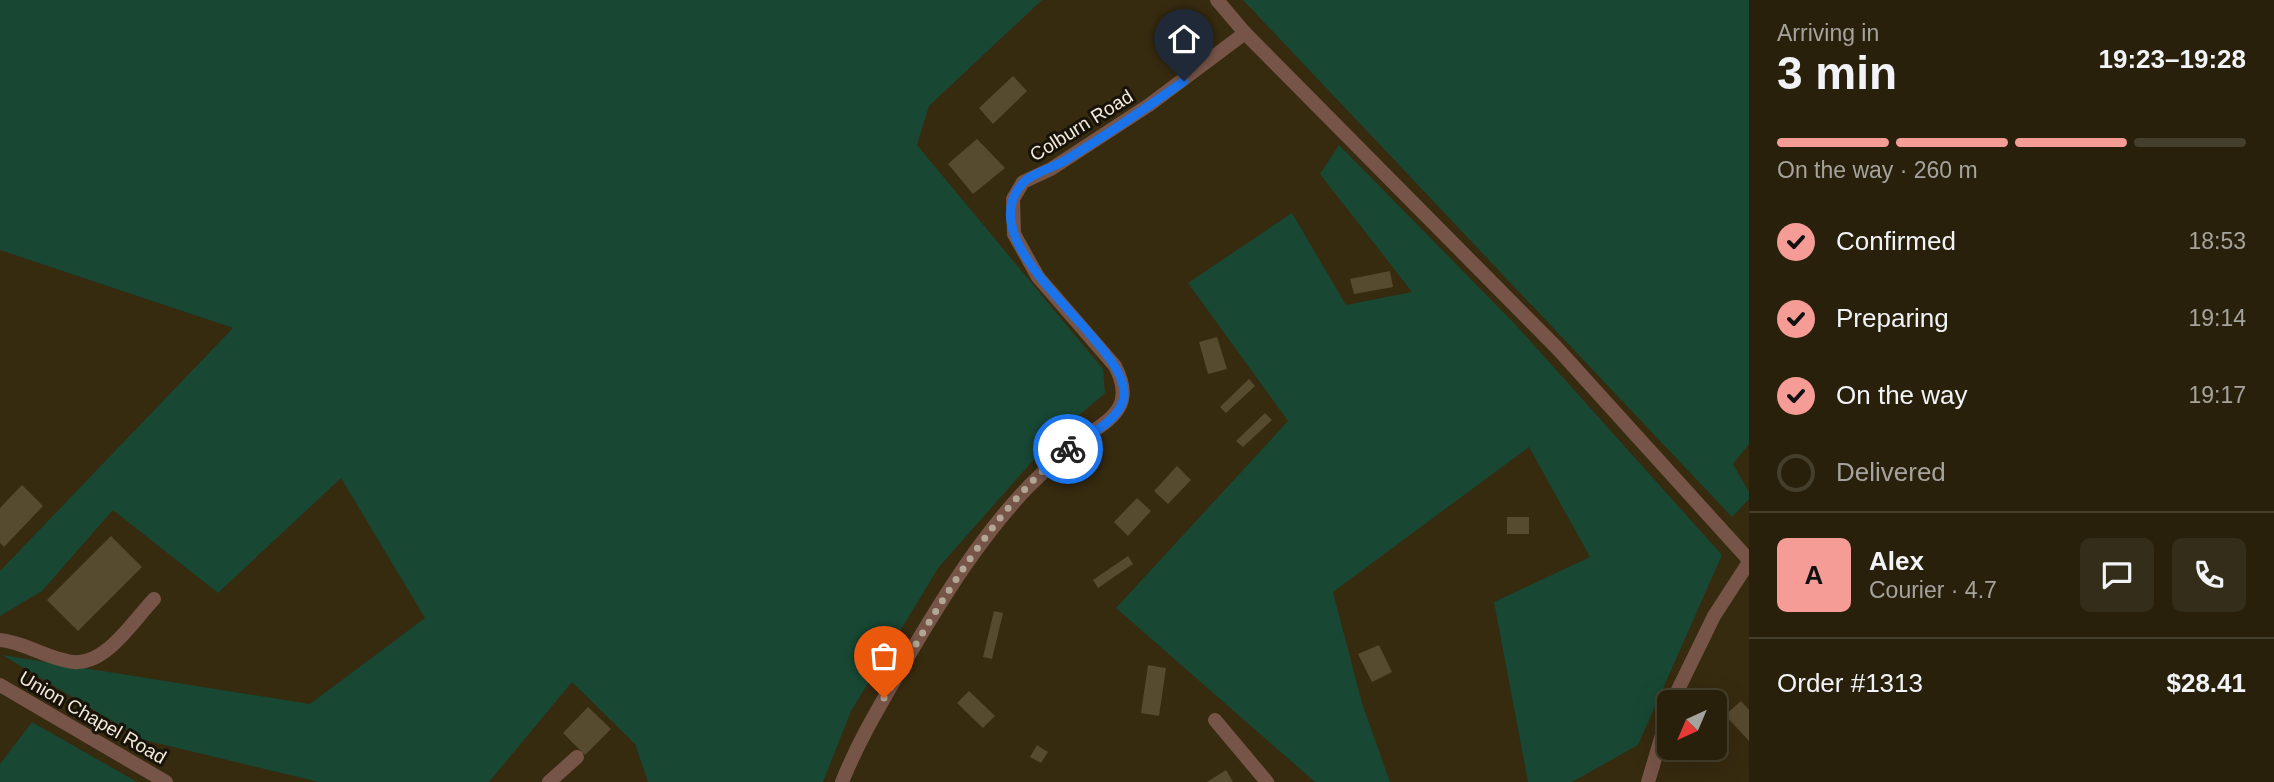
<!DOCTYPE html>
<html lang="en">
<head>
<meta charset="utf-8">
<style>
	body { margin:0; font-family:Arial,sans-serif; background:#342d19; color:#f1f3f6; height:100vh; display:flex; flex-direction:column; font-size:26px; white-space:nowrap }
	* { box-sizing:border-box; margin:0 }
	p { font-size:23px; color:#a5a39d }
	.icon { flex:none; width:38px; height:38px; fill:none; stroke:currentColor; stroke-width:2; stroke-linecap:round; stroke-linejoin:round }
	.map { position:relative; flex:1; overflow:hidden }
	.side { display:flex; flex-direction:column; background:#28200b; width:525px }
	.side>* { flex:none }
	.needle { width:46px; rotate:224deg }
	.fabs { position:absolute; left:1657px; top:690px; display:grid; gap:14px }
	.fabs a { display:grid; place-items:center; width:70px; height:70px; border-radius:10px; background:#28200b; box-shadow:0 7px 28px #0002,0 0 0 2px #443e2c; font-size:35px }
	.pin { position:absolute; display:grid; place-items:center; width:60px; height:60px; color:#fff; margin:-72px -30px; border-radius:50% 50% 50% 0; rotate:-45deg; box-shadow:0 0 7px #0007 }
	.pin .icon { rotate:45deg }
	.courier { position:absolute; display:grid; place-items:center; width:70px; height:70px; margin:-35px; border:5px solid #1a73e8; border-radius:50%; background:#fff; color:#222; box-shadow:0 2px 9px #0007 }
	.overview em { font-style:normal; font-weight:700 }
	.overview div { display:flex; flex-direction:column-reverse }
	.overview { display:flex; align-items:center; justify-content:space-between; height:119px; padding:0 28px }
	h1 { font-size:46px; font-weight:700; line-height:52px }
	.bar { display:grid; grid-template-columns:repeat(4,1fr); gap:10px 7px; align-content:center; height:84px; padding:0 28px }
	.bar i { height:9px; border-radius:5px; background:#443e2c }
	.bar .active { background:#f59c96 }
	.bar p { grid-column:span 4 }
	.line { display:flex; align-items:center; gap:18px; padding:0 28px; border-top:2px solid #443e2c }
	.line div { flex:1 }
	.round { display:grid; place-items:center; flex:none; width:74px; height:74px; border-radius:10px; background:#342d19 }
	ol { padding:0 28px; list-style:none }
	li { display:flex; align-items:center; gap:21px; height:77px }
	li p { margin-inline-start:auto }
	li .icon { padding:7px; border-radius:50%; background:#f59c96; color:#111; stroke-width:4 }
	li:last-child { color:#a5a39d }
	li i { width:38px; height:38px; border:4px solid #443e2c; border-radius:50% }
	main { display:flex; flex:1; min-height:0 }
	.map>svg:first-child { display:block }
	.green { fill:#184734 }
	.building { fill:#564a2f }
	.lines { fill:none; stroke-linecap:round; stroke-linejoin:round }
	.minor { stroke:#775448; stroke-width:14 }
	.done { stroke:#b1a794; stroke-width:7; stroke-dasharray:0 12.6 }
	.route { stroke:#1a73e8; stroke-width:9 }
	.labels { text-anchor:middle; stroke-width:6; stroke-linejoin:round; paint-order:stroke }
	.street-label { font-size:19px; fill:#f3ebdc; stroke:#181308 }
</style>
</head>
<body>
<main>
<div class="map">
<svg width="1749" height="782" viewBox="0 0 1749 782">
	<rect width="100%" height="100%" fill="#362a0f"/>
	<g class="green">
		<polygon points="0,0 1042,0 929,106 917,145 1103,369 1105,393 1051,440 939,567 851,711 823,782 648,782 635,744 572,682 489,782 319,782 144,740 2,655 310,704 425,618 341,478 218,593 113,510 42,591 0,616 0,571 233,328 0,250"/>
		<polygon points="1243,0 1749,0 1749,444 1733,464 1749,492 1749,499 1732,517"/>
		<polygon points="1339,145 1515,324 1722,555 1638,745 1572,782 1528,782 1494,602 1590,557 1529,447 1333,592 1362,703 1390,782 1315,782 1116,608 1288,421 1188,283 1292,213 1346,305 1412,292 1320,174"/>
		<polygon points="32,722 137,782 0,782 0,764"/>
	</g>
	<g class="building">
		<polygon points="1013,76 1027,91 993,124 979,108"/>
		<polygon points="977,139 1005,168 973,194 948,164"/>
		<polygon points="1390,271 1393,287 1354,294 1350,279"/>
		<polygon points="1217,337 1227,369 1208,374 1199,342"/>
		<polygon points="1249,379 1255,386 1226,413 1220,407"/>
		<polygon points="1265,413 1272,420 1243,447 1236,441"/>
		<polygon points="1177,466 1191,480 1168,504 1154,491"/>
		<polygon points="22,485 43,506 4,547 0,543 0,508"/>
		<polygon points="1137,498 1151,511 1128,536 1114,522"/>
		<rect x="1507" y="517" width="22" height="17"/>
		<polygon points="111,536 142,567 78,631 47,600"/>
		<polygon points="1128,556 1133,564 1098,588 1093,580"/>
		<polygon points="994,611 1003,613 992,659 983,657"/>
		<polygon points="1379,645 1392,672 1372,682 1358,654"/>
		<polygon points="1148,665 1166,668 1159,716 1141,713"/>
		<polygon points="969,691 995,716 983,728 957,703"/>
		<polygon points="1741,701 1749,710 1749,741 1725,715"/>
		<polygon points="588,707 611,729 585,755 563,733"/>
		<polygon points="1037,745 1048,752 1041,763 1030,757"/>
		<polygon points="1226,770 1233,782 1207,782"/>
	</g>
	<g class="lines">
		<g class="minor">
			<polyline points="1217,0 1245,33 1556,347 1749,560"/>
			<path d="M0,640C25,642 49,660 74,662C106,665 134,620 154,599"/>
			<polyline points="0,685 166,782"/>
			<polyline points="1672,702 1714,616 1749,562"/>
			<polyline points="1215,720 1267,782"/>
			<polyline points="549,782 577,757"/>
			<path d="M842,782C860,737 885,697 909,655C944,596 981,536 1029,486C1043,473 1056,458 1072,446C1103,422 1139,412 1115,366L1038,277L1014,234L1013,199L1023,182L1051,169L1149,105L1245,33"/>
			<polyline points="1648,782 1670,708"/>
		</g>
	</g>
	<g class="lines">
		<path class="done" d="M884,698C933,616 992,508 1068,449"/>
		<path class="route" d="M1068,449C1086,435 1115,424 1123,401C1140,348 964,250 1022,184C1030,174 1052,168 1064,161C1105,136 1145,109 1184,81"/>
	</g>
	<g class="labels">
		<g class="street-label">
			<text transform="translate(1081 125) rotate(-32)" y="7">Colburn Road</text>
			<text transform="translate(93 717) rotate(30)" y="7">Union Chapel Road</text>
		</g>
	</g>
</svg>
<div class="fabs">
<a><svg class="needle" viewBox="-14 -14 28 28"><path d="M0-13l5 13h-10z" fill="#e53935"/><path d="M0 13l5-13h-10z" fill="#a5a39d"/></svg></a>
</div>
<div class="pin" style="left:884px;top:698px;background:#ea580c"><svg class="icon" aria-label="bag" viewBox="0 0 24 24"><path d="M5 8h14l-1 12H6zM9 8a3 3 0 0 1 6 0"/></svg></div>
<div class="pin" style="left:1184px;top:81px;background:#1f2937"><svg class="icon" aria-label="home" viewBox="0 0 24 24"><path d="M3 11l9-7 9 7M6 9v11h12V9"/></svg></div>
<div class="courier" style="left:1068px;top:449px"><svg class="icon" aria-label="bike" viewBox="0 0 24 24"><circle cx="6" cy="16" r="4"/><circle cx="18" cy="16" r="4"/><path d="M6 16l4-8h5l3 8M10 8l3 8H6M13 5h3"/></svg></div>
</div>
<section class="side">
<div class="overview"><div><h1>3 min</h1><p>Arriving in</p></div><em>19:23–19:28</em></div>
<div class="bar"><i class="active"></i><i class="active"></i><i class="active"></i><i></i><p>On the way · 260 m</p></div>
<ol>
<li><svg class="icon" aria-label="check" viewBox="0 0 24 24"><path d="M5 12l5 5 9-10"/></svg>Confirmed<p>18:53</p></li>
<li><svg class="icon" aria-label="check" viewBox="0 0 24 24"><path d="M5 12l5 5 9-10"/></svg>Preparing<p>19:14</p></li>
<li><svg class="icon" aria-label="check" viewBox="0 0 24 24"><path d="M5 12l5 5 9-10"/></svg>On the way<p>19:17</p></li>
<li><i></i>Delivered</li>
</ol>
<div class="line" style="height:126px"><b class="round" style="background:#f59c96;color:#111">A</b><div><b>Alex</b><p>Courier · 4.7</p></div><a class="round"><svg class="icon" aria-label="chat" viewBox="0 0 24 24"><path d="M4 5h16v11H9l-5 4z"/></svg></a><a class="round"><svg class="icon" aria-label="phone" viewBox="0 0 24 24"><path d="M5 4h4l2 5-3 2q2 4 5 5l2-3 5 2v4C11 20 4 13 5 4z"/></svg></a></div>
<div class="line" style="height:91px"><div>Order #1313</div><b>$28.41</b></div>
</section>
</main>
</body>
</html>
